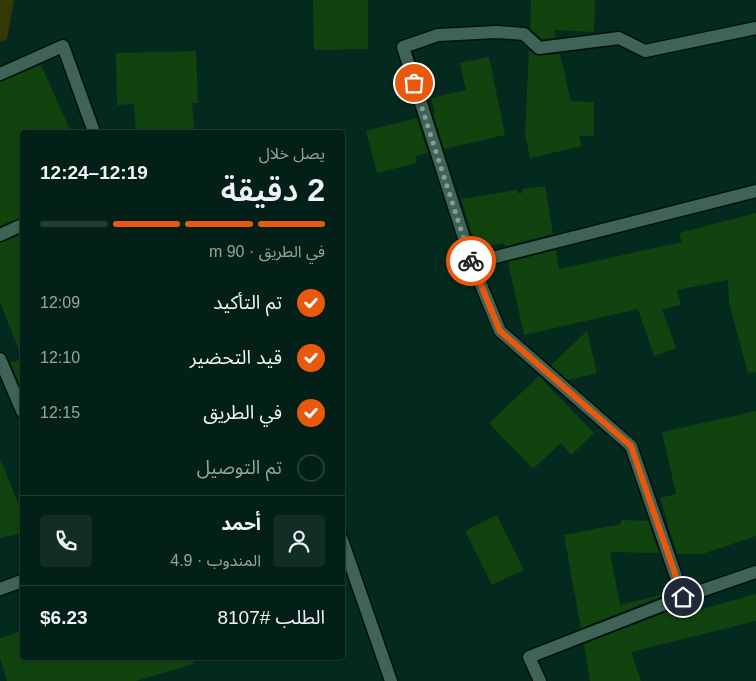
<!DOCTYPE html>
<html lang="ar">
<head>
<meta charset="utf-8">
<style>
	body { margin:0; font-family:Arial,"Noto Sans Arabic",sans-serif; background:#112d25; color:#f1f3f6; direction:rtl; height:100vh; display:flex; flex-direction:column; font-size:19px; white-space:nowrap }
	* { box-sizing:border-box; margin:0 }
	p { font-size:16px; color:#97a3a2 }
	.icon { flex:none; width:28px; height:28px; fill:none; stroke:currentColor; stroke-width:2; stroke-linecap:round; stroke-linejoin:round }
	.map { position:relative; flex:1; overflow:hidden; direction:ltr }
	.drawer { position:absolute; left:20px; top:130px; width:325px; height:530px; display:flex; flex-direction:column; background:#032018; border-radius:5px; box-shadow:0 1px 4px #0004,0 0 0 1px #243e37; direction:rtl }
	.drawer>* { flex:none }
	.pin { position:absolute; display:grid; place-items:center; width:42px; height:42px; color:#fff; margin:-21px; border:2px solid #fff; border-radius:50%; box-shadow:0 1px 5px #0007 }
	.courier { position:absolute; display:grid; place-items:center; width:50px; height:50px; margin:-25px; border:4px solid #ea580c; border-radius:50%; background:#fff; color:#222; box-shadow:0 1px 6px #0007 }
	.head em { font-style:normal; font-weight:600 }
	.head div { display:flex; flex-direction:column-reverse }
	.head { display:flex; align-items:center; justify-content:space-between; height:85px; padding:0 20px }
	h1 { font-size:32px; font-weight:600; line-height:38px }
	.bar { display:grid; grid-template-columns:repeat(4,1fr); gap:8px 5px; align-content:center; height:60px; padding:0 20px }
	.bar i { height:6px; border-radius:4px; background:#243e37 }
	.bar .on { background:#ea580c }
	.bar p { grid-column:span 4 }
	.line { display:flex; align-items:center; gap:12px; padding:0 20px; border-top:1px solid #243e37 }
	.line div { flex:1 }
	.round { display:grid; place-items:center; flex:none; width:52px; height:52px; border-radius:5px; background:#112d25 }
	ol { padding:0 20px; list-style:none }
	li { display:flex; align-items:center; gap:15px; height:55px }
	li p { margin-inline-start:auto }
	li .icon { padding:5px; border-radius:50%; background:#ea580c; color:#fff; stroke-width:4 }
	li:last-child { color:#97a3a2 }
	li i { width:28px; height:28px; border:2px solid #243e37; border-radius:50% }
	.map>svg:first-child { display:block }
	.green { fill:#353800 }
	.building { fill:#10430d }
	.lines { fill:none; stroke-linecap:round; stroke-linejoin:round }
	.street-casing { stroke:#00110a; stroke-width:15 }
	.street { stroke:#3f6357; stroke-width:12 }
	.done { stroke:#859e96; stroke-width:5; stroke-dasharray:0 9 }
	.route { stroke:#ea580c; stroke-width:6 }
</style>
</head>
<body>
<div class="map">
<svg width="756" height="681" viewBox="0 0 756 681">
	<rect width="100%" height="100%" fill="#042a20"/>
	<polygon class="green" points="0,0 14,0 7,39 0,42"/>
	<g class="building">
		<polygon points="313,0 368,0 368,49 314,50"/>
		<polygon points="531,0 595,0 594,32 554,30 556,38 542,39 530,29"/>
		<polygon points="529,50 537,56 560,54 571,101 594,102 594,136 579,136 582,146 530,158 525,134"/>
		<polygon points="196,51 198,103 192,103 195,132 136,132 134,104 117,105 116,53"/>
		<polygon points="489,57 505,135 444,149 433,113 435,113 431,98 466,90 460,63"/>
		<polygon points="41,65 71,132 22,132 22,217 0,226 0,82"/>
		<polygon points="417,118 428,153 415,156 417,163 377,173 366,131"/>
		<polygon points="545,186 553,234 505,246 504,243 476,247 461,199 517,190 518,193 522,193 522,189"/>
		<polygon points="756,213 756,372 748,373 729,303 728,280 677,290 681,305 662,309 676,348 654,356 638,309 524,335 508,262 556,250 559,269 682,242 679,233"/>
		<polygon points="22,234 22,355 21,355 0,302 0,243"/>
		<polygon points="587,331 597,373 568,380 551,365"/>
		<polygon points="22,360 22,384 20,385 10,362"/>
		<polygon points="539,376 594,433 571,455 561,443 533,469 489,423"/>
		<polygon points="756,411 756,536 702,554 677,554 660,498 676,494 662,432"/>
		<polygon points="0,459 22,512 22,533 0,538"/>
		<polygon points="497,515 524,570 492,585 465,531"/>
		<polygon points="621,520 648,521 659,553 610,552 620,605 673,592 581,628 564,535 621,524"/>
		<polygon points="756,594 756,621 631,652 641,681 590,681 584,644 693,602 696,611"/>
		<polygon points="22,631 22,658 193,658 193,664 136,681 7,681 0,658 0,638"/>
	</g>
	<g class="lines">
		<g class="street-casing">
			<g id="street">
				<polyline points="0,74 63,46 94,132"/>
				<polyline points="0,235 22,225"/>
				<polyline points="472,263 756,191"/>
				<polyline points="0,359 22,411"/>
				<polyline points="342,540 391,681"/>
				<polyline points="0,589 22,581"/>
				<polyline points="683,597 631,446 500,331 472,263 403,47 438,35 497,32 524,34 539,48 619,38 645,51 756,28"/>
				<polyline points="540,681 529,657 683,597 756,572"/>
			</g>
		</g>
		<use href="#street" class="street"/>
	</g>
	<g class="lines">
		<polyline class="done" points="414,83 471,261"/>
		<polyline class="route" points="471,261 500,331 631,446 683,597"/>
	</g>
</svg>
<div class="pin" style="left:414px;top:83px;background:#ea580c"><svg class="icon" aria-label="bag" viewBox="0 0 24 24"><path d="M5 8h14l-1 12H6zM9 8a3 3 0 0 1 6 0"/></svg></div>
<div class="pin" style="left:683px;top:597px;background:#1f2937"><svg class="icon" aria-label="home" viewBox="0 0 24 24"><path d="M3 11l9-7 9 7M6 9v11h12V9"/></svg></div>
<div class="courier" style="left:471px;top:261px"><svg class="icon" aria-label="bike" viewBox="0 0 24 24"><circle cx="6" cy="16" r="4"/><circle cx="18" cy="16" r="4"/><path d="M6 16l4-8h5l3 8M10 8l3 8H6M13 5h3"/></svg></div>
<section class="drawer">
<div class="head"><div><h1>2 دقيقة</h1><p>يصل خلال</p></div><em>12:19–12:24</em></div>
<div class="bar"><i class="on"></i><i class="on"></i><i class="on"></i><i></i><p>في الطريق · 90 m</p></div>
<ol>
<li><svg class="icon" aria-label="check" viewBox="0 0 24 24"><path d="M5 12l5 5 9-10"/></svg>تم التأكيد<p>12:09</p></li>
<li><svg class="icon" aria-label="check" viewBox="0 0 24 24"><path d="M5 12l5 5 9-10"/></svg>قيد التحضير<p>12:10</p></li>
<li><svg class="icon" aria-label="check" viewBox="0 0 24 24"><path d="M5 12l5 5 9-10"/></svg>في الطريق<p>12:15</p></li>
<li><i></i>تم التوصيل</li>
</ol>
<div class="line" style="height:90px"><a class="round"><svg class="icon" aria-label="person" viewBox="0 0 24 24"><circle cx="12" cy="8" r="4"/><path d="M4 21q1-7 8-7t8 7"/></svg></a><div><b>أحمد</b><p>المندوب · 4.9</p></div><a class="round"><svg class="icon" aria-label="phone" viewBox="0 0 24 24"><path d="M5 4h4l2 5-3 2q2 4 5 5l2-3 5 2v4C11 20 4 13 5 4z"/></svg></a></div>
<div class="line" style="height:65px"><div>الطلب #8107</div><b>$6.23</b></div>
</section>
</div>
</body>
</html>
